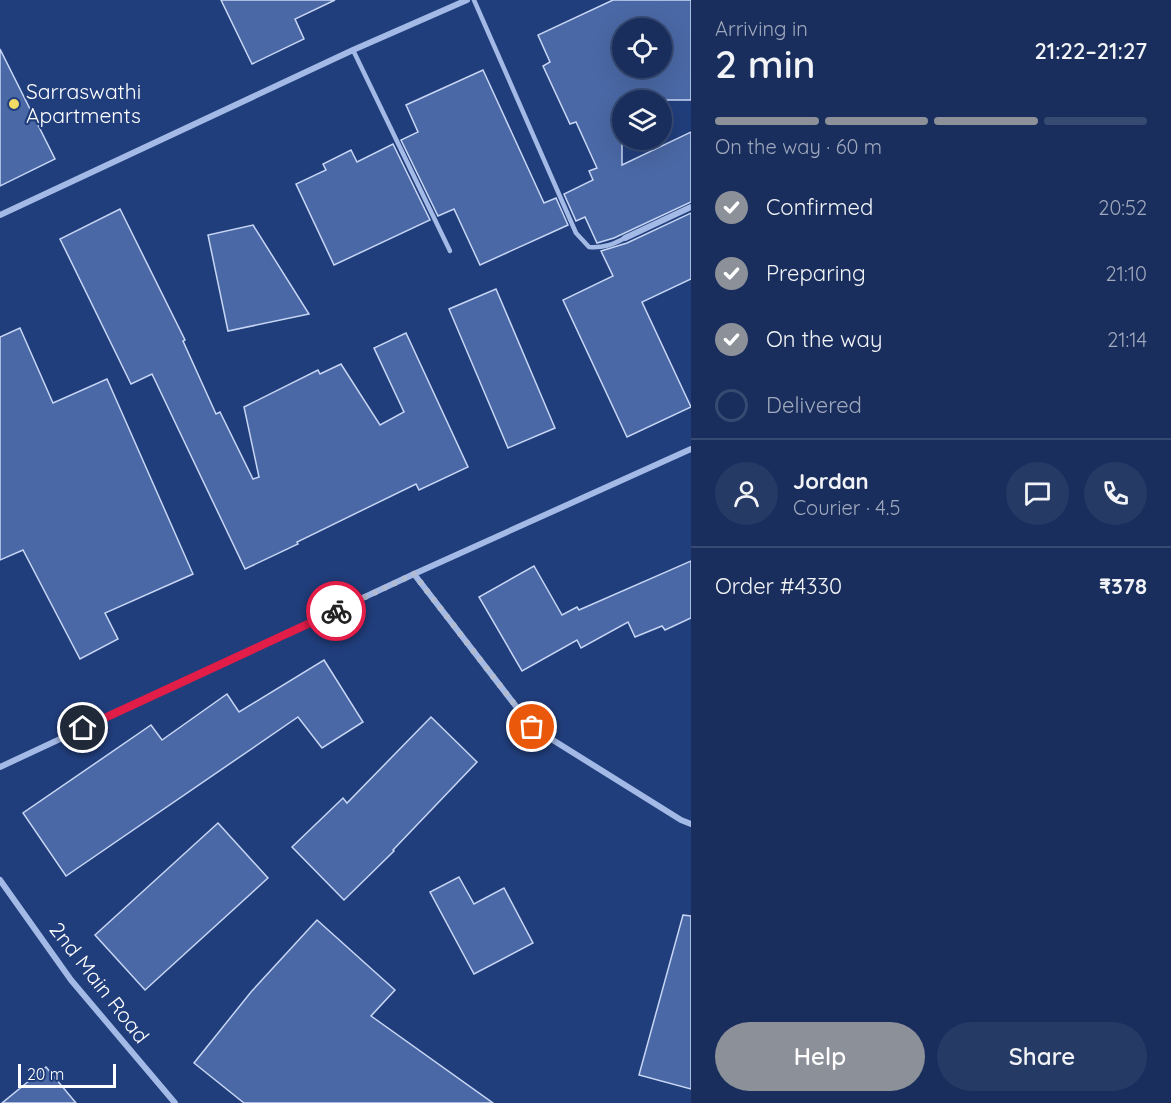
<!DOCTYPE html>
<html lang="en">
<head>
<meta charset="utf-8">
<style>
	body { margin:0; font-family:Quicksand,sans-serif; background:#263a66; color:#f1f3f6; height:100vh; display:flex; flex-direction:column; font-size:22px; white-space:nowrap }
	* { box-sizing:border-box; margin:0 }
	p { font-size:20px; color:#9fa8bc }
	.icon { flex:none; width:33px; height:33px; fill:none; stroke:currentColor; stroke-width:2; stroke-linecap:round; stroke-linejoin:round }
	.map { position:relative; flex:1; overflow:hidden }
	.sheet { display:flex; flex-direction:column; background:#192e5d; width:480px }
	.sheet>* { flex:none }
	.buttons { position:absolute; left:612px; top:18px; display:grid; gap:12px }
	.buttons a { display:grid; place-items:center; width:60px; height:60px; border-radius:50%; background:#192e5d; box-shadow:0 6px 24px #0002,0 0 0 2px #374a72; font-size:30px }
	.scale { position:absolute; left:18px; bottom:15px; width:98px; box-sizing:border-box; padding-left:6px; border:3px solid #fff; border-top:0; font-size:16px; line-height:21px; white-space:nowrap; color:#fff; -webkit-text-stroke:4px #213e7c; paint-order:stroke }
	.pin { position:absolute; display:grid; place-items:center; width:51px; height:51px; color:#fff; margin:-26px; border:3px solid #fff; border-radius:50%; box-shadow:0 2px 6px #0007 }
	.courier { position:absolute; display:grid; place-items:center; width:60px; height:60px; margin:-30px; border:4px solid #e11d48; border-radius:50%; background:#fff; color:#222; box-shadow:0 2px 8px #0007 }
	.overview em { font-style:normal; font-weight:600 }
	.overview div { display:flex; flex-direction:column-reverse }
	.overview { display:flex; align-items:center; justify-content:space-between; height:102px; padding:0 24px }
	h1 { font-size:39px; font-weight:600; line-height:45px }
	.bar { display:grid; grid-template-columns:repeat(4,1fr); gap:9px 6px; align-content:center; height:72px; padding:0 24px }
	.bar i { height:8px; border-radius:4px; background:#374a72 }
	.bar .active { background:#8c9099 }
	.bar p { grid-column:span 4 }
	.line { display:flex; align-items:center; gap:15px; padding:0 24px; border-top:2px solid #374a72 }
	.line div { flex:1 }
	.round { display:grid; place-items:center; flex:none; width:63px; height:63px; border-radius:32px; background:#263a66 }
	ol { padding:0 24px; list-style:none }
	li { display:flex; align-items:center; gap:18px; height:66px }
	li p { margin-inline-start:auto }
	li .icon { padding:6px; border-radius:50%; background:#8c9099; color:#fff; stroke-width:4 }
	li:last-child { color:#9fa8bc }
	li i { width:33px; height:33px; border:3px solid #374a72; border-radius:50% }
	.primary-button { display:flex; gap:12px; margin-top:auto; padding:12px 24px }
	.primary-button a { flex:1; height:69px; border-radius:36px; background:#8c9099; color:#fff; font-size:24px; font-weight:600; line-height:69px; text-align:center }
	.primary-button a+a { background:#263a66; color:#f1f3f6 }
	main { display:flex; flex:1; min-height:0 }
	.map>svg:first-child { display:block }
	.building { fill:#4a68a5; stroke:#c7d6f5; stroke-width:1.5; fill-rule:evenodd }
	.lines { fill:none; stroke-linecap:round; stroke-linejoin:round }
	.lane { stroke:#a4bae6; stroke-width:4.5 }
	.street { stroke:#a4bae6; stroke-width:6 }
	.done { stroke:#b1bbd1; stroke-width:6; stroke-dasharray:0 10.8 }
	.route { stroke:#e11d48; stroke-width:8 }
	.poi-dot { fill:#f2da65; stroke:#213e7c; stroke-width:2 }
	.labels { text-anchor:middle; stroke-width:4.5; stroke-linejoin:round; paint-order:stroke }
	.poi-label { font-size:21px; fill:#fff; stroke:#213e7c; text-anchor:start }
	.street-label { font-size:21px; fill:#fff; stroke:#213e7c }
</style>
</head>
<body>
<main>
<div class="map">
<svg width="691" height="1103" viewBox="0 0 691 1103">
	<rect width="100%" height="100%" fill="#213e7c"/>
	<g class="building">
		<polygon points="221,0 335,0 295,19 304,39 252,64"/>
		<path d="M613,0H691V100H622V165L691,132V202L614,238L597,243L585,217L576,221L564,194L593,180L589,171L597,168L576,122L570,124L543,66L550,62L538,35ZM622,28H662V68H622Z"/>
		<polygon points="0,49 55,159 0,186"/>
		<polygon points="483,70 544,203 556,198 568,225 480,265 454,209 438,216 401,140 418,132 406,105"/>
		<polygon points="393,144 430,220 334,265 296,184 326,170 323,164 351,150 357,162"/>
		<polygon points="120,209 185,340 183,341 216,414 220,412 253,479 259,477 244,407 318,370 320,374 341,364 380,425 404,412 374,348 406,333 468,467 419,490 416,484 297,542 298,544 245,569 152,374 131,384 60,239"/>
		<polygon points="691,213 691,279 642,302 691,407 627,437 563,300 613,276 601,251 627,243"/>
		<polygon points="253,225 309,314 228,331 208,235"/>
		<polygon points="496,289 555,428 508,448 449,309"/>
		<polygon points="20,328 53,403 107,379 193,574 105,613 118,639 80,659 23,550 0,560 0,337"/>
		<polygon points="691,561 691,618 665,630 662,626 635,637 628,622 581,648 577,640 522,671 479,597 534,566 562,615 577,607 579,610"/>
		<polygon points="324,660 363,722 322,748 298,717 66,876 23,813 151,725 162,740 227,694 239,712"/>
		<polygon points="431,717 477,762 393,850 394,851 344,900 292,847 343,798 347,803"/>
		<polygon points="218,823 268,878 145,990 95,935"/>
		<polygon points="459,877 474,904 504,888 533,943 474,974 430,892"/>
		<polygon points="683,915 691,916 691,1089 639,1075"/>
		<polygon points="317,920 395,990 371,1016 493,1103 244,1103 194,1063 251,992"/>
		<polygon points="46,1067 76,1103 2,1103"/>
	</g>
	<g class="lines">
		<g class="lane">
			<path d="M474,0L576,233L589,247C603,248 612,245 625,238"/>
			<polyline points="353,50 450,251"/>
		</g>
		<g class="street">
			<polyline points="0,215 353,50 467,0"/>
			<polyline points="625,238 691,207"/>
			<polyline points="414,574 532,727 681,820 691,824"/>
			<polyline points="0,767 414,574 691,449"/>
			<polyline points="0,880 71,980 175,1103"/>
		</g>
	</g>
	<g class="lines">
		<polyline class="done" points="336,611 414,574 532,727"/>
		<polyline class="route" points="83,728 336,611"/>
	</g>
	<circle class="poi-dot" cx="14" cy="104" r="6"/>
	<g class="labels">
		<g class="poi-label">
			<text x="26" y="99">Sarraswathi<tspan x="26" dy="24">Apartments</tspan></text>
		</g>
		<g class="street-label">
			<text transform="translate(99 983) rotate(52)" y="7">2nd Main Road</text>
		</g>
	</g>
</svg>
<div class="buttons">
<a><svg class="icon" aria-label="locate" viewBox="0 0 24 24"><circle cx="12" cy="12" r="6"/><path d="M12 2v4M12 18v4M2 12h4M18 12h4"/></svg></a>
<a><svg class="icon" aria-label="layers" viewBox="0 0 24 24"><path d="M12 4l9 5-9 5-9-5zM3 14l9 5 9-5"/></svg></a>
</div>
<div class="scale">20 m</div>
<div class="pin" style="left:532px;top:727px;background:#ea580c"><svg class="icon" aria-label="bag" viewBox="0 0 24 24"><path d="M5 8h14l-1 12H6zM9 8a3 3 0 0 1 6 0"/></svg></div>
<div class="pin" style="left:83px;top:728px;background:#1f2937"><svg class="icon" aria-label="home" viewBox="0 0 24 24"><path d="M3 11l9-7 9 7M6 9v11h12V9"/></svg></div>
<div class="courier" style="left:336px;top:611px"><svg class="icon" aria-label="bike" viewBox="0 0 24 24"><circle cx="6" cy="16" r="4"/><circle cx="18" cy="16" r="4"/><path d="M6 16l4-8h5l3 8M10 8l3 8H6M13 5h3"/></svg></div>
</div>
<section class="sheet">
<div class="overview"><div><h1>2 min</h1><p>Arriving in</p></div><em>21:22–21:27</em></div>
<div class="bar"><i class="active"></i><i class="active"></i><i class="active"></i><i></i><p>On the way · 60 m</p></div>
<ol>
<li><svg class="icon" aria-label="check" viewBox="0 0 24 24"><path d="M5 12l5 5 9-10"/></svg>Confirmed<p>20:52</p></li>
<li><svg class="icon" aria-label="check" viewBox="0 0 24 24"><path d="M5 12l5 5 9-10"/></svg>Preparing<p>21:10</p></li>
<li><svg class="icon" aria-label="check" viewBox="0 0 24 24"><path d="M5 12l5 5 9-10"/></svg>On the way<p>21:14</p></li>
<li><i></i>Delivered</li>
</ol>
<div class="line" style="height:108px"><a class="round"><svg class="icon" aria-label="person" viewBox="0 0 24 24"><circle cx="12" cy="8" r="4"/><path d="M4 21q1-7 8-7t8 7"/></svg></a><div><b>Jordan</b><p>Courier · 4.5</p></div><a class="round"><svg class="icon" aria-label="chat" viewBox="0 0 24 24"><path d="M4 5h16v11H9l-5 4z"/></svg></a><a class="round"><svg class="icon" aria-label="phone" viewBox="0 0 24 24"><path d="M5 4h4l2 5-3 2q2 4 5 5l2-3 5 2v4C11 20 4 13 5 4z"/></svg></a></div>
<div class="line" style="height:78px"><div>Order #4330</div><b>₹378</b></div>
<div class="primary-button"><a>Help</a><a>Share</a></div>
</section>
</main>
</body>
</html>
